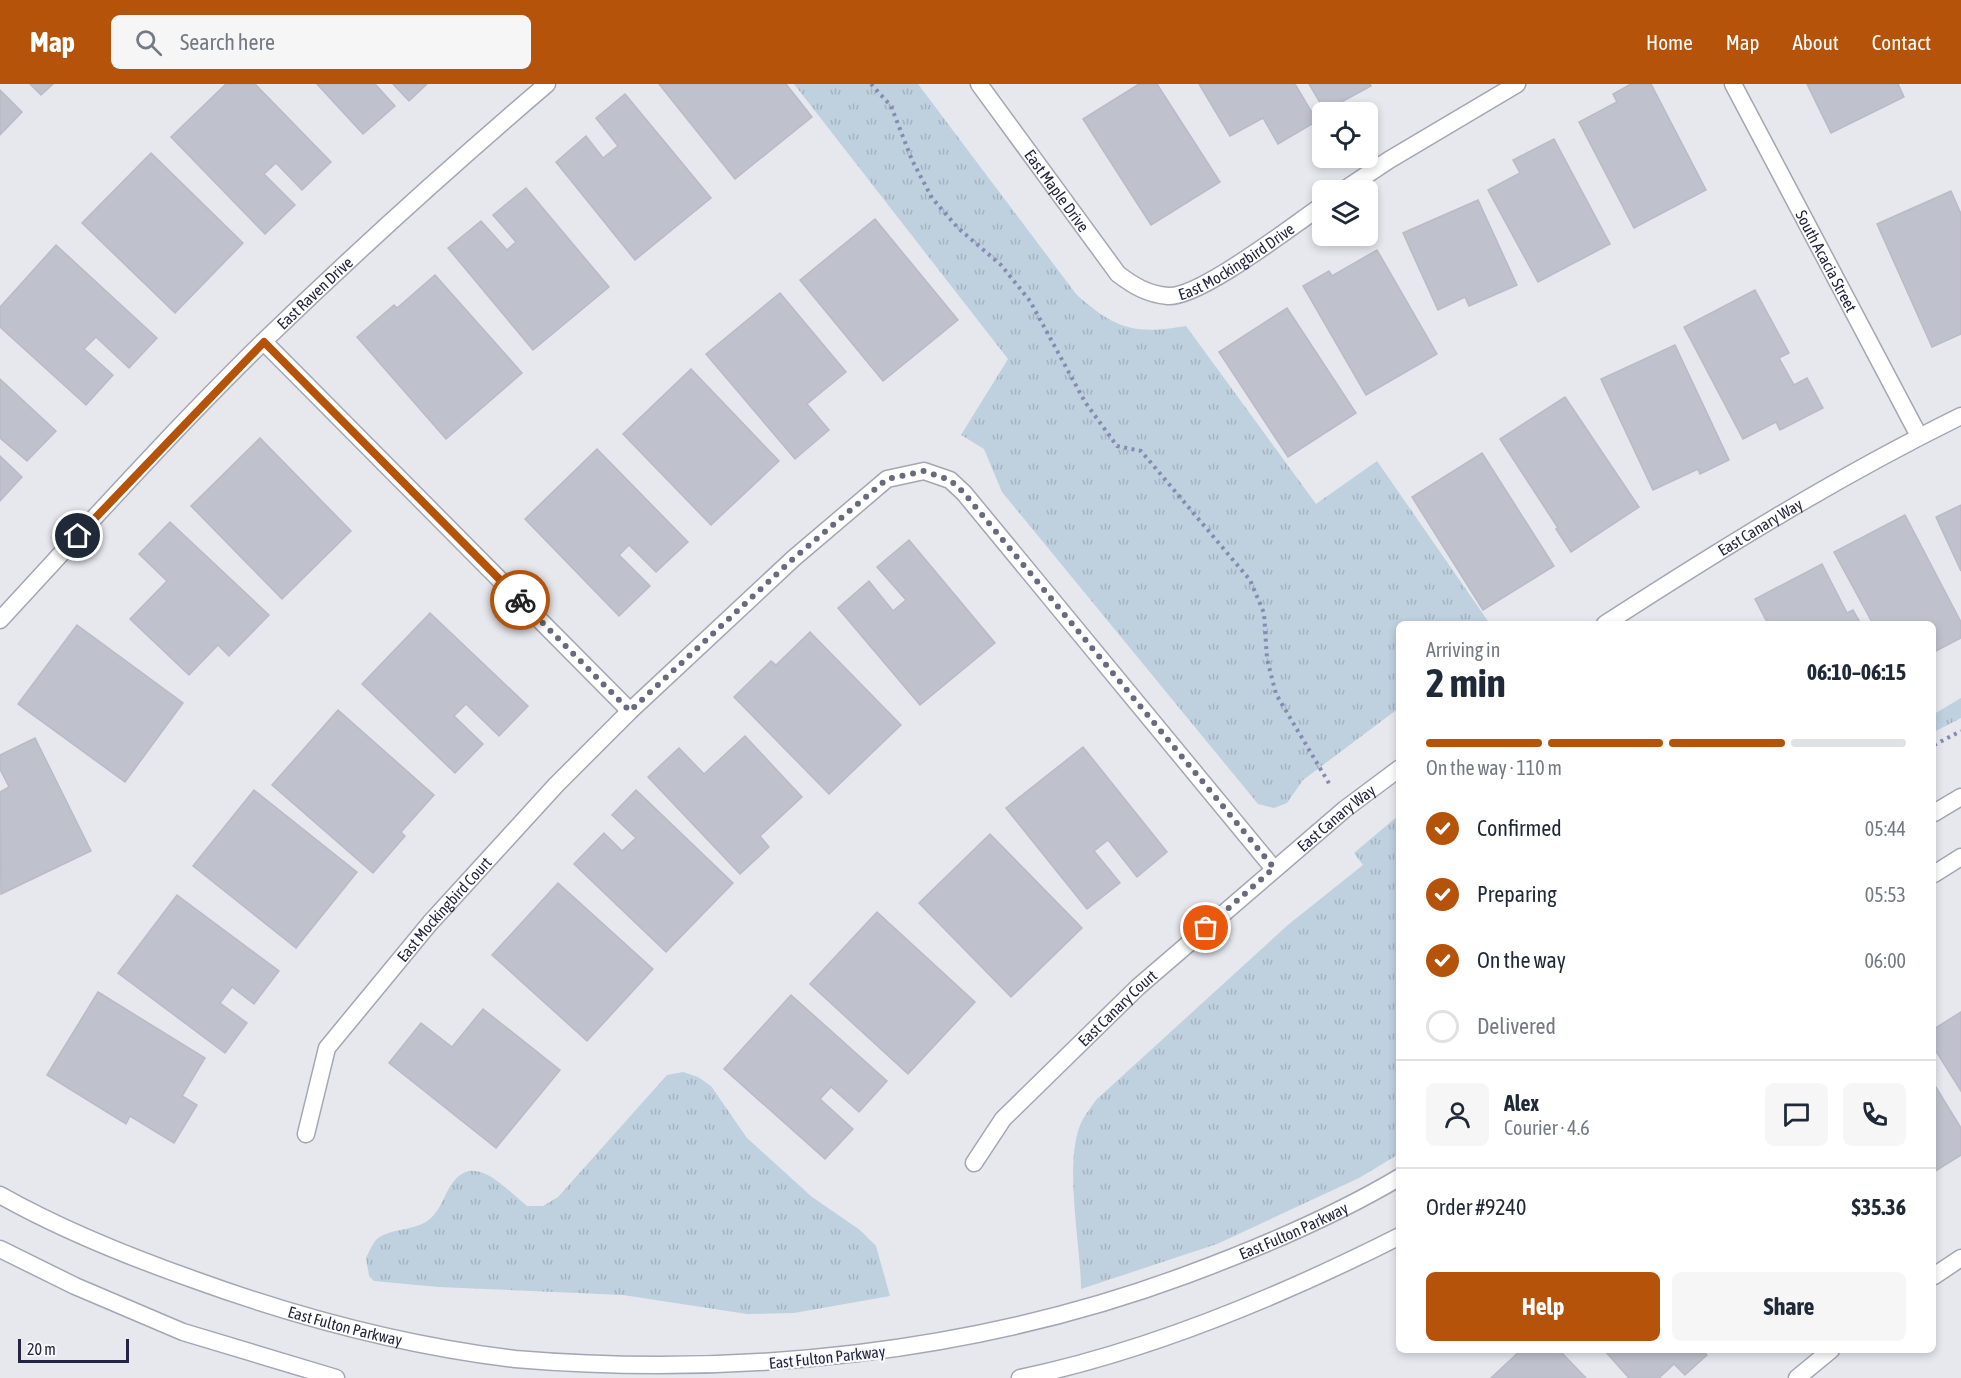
<!DOCTYPE html>
<html lang="en">
<head>
<meta charset="utf-8">
<style>
	body { margin:0; font-family:"Asap Condensed",sans-serif; background:#f6f6f7; color:#1f2937; height:100vh; display:flex; flex-direction:column; font-size:22px; white-space:nowrap }
	* { box-sizing:border-box; margin:0 }
	p { font-size:20px; color:#747a83 }
	.icon { flex:none; width:33px; height:33px; fill:none; stroke:currentColor; stroke-width:2; stroke-linecap:round; stroke-linejoin:round }
	.map { position:relative; flex:1; overflow:hidden }
	.sheet { position:absolute; left:1396px; top:537px; width:540px; height:732px; display:flex; flex-direction:column; background:#fff; border-radius:9px; box-shadow:0 3px 9px #0003 }
	.sheet>* { flex:none }
	.fabs { position:absolute; left:1312px; top:18px; display:grid; gap:12px }
	.fabs a { display:grid; place-items:center; width:66px; height:66px; border-radius:9px; background:#fff; box-shadow:0 3px 9px #0003; font-size:30px }
	.scale { position:absolute; left:18px; bottom:15px; width:111px; box-sizing:border-box; padding-left:6px; border:3px solid #242641; border-top:0; font-size:16px; line-height:21px; white-space:nowrap; color:#242641; -webkit-text-stroke:4px #f6f8fb; paint-order:stroke }
	.pin { position:absolute; display:grid; place-items:center; width:51px; height:51px; color:#fff; margin:-26px; border:3px solid #fff; border-radius:50%; box-shadow:0 2px 6px #0007 }
	.courier { position:absolute; display:grid; place-items:center; width:60px; height:60px; margin:-30px; border:4px solid #b45309; border-radius:50%; background:#fff; color:#222; box-shadow:0 2px 8px #0007 }
	.head em { font-style:normal; font-weight:700 }
	.head div { display:flex; flex-direction:column-reverse }
	.head { display:flex; align-items:center; justify-content:space-between; height:102px; padding:0 30px }
	h1 { font-size:39px; font-weight:700; line-height:45px }
	.bar { display:grid; grid-template-columns:repeat(4,1fr); gap:9px 6px; align-content:center; height:72px; padding:0 30px }
	.bar i { height:8px; border-radius:4px; background:#e0e1e3 }
	.bar .active { background:#b45309 }
	.bar p { grid-column:span 4 }
	.line { display:flex; align-items:center; gap:15px; padding:0 30px; border-top:2px solid #e0e1e3 }
	.line div { flex:1 }
	.round { display:grid; place-items:center; flex:none; width:63px; height:63px; border-radius:9px; background:#f6f6f7 }
	ol { padding:0 30px; list-style:none }
	li { display:flex; align-items:center; gap:18px; height:66px }
	li p { margin-inline-start:auto }
	li .icon { padding:6px; border-radius:50%; background:#b45309; color:#fff; stroke-width:4 }
	li:last-child { color:#747a83 }
	li i { width:33px; height:33px; border:3px solid #e0e1e3; border-radius:50% }
	.action { display:flex; gap:12px; margin-top:auto; padding:12px 30px }
	.action a { flex:1; height:69px; border-radius:9px; background:#b45309; color:#fff; font-size:24px; font-weight:700; line-height:69px; text-align:center }
	.action a+a { background:#f6f6f7; color:#1f2937 }
	header { display:flex; align-items:center; gap:36px; box-sizing:border-box; height:84px; padding:0 30px; background:#b45309; color:#fff }
	header strong { font-size:28px }
	nav { display:flex; gap:33px; margin-inline-start:auto; font-size:21px }
	.search { width:420px; height:54px; background:#f6f6f7; display:flex; align-items:center; gap:15px; box-sizing:border-box; padding:0 21px; border-radius:9px; color:#747a83; font-size:22px }
	.map>svg:first-child { display:block }
	.grass { fill:url(#grass-tufts) }
	.building { fill:#bfc1cc; stroke:#b8bbc8; stroke-width:1.5 }
	.lines { fill:none; stroke-linecap:round; stroke-linejoin:round }
	.minor-casing { stroke:#a4a6b3; stroke-width:19 }
	.path { stroke:#868bb2; stroke-width:4; stroke-dasharray:3 4.5; stroke-linecap:butt }
	.minor { stroke:#fff; stroke-width:16 }
	.done { stroke:#686a7e; stroke-width:6; stroke-dasharray:0 10.8 }
	.route { stroke:#b45309; stroke-width:8 }
	.labels { text-anchor:middle; stroke-width:4.5; stroke-linejoin:round; paint-order:stroke }
	.street-label { font-size:16px; fill:#242641; stroke:#f6f8fb }
</style>
</head>
<body>
<header>
<strong>Map</strong>
<div class="search"><svg class="icon" aria-label="search" viewBox="0 0 24 24"><circle cx="10" cy="10" r="6"/><path d="M15 15l6 6"/></svg>Search here</div>
<nav><a>Home</a><a>Map</a><a>About</a><a>Contact</a></nav>
</header>
<div class="map">
<svg width="1961" height="1294" viewBox="0 0 1961 1294">
	<defs>
		<pattern id="grass-tufts" width="24" height="20" patternUnits="userSpaceOnUse" patternTransform="scale(1.5)"><rect width="24" height="20" fill="#bfd0df"/><path d="M3 7l-1-3M5 7V3M7 7l1-3M15 17l-1-3M17 17v-4M19 17l1-3" fill="none" stroke="#a4b2c1"/></pattern>
	</defs>
	<rect width="100%" height="100%" fill="#e6e8ee"/>
	<g class="grass">
		<path d="M794,0H918L1076,210C1115,245 1134,251 1186,242L1316,420L1377,377L1490,540H1400L1399,624L1303,696L1287,719L1274,724L1258,720L1002,408L984,365L961,351L1008,275Z"/>
		<polygon points="1961,614 1961,634 1934,648 1934,630"/>
		<path d="M1399,731V1070L1359,1094L1217,1160L1081,1205C1081,1161 1062,1073 1083,1035C1087,1028 1092,1022 1096,1016L1289,840L1363,781L1354,769Z"/>
		<path d="M683,988L698,993L711,1002L747,1054L812,1113L860,1146L876,1162L890,1212L794,1229L747,1230L623,1211L438,1203L374,1197L369,1192L366,1174C369,1168 373,1158 378,1154C391,1145 413,1146 426,1138C437,1131 442,1118 447,1108C470,1062 502,1102 527,1122H543L558,1113L667,991Z"/>
	</g>
	<g class="building">
		<polygon points="30,0 53,0 41,11"/>
		<polygon points="226,0 255,0 331,78 302,106 276,79 264,90 295,121 265,150 171,53"/>
		<polygon points="317,0 375,0 395,22 363,50"/>
		<polygon points="393,0 427,0 409,17"/>
		<polygon points="659,0 786,0 812,33 735,95"/>
		<polygon points="1139,0 1157,0 1220,98 1151,141 1083,35"/>
		<polygon points="1199,0 1295,0 1317,37 1278,60 1263,34 1230,52"/>
		<polygon points="1309,0 1370,0 1371,2 1325,27"/>
		<polygon points="1631,0 1651,0 1706,106 1634,144 1579,38 1617,18 1613,10"/>
		<polygon points="1807,0 1898,0 1904,13 1831,49"/>
		<polygon points="0,6 22,28 0,51"/>
		<polygon points="625,10 711,114 635,176 556,78 586,52 603,74 618,62 596,34"/>
		<polygon points="1554,55 1610,160 1538,198 1488,106 1520,89 1513,76"/>
		<polygon points="151,69 243,159 175,229 82,139"/>
		<polygon points="526,104 609,203 533,266 448,164 481,137 507,166 516,158 493,131"/>
		<polygon points="1951,107 1961,130 1961,250 1932,263 1877,140"/>
		<polygon points="1478,116 1517,201 1469,222 1465,213 1438,226 1403,149"/>
		<polygon points="875,135 958,236 883,297 800,196"/>
		<polygon points="56,161 157,254 129,284 96,253 84,265 113,291 86,321 0,243 0,223"/>
		<polygon points="1377,166 1437,270 1366,311 1303,202 1329,187 1332,192"/>
		<polygon points="435,191 522,289 446,355 357,253 394,221 397,224"/>
		<polygon points="1755,206 1789,269 1779,274 1794,301 1807,294 1823,324 1780,346 1776,338 1743,355 1684,243"/>
		<polygon points="780,209 846,288 807,320 829,346 795,375 706,270"/>
		<polygon points="1287,224 1356,329 1288,373 1219,268"/>
		<polygon points="1675,261 1729,376 1700,390 1698,385 1653,406 1601,295"/>
		<polygon points="691,285 779,377 711,441 623,350"/>
		<polygon points="0,295 56,347 27,377 0,354"/>
		<polygon points="1565,313 1639,423 1571,468 1556,445 1558,444 1500,355"/>
		<polygon points="260,354 351,447 282,515 191,422"/>
		<polygon points="597,365 688,458 656,488 629,461 619,471 650,502 619,532 525,435"/>
		<polygon points="1482,369 1554,482 1483,526 1412,413"/>
		<polygon points="0,372 22,393 0,417"/>
		<polygon points="1961,421 1961,487 1936,433"/>
		<polygon points="1905,431 1961,538 1961,554 1934,568 1934,540 1873,540 1834,468"/>
		<polygon points="170,438 269,531 229,572 218,561 189,591 130,535 167,497 139,470"/>
		<polygon points="909,456 995,559 920,621 838,524 869,497 893,527 906,516 877,483"/>
		<polygon points="1822,480 1847,529 1853,526 1861,540 1768,540 1755,515"/>
		<polygon points="430,529 528,622 499,652 466,620 454,632 483,660 455,689 362,600"/>
		<polygon points="77,541 183,619 125,698 18,620"/>
		<polygon points="810,548 901,641 829,710 734,613 771,577 776,581"/>
		<polygon points="338,626 434,711 401,748 405,752 373,789 272,701"/>
		<polygon points="745,652 802,713 760,752 769,763 740,790 648,693 679,664 704,690"/>
		<polygon points="35,654 91,767 1,810 0,708 9,703 0,685 0,671"/>
		<polygon points="1083,663 1167,768 1137,793 1108,756 1094,767 1120,799 1087,825 1006,724"/>
		<polygon points="254,706 357,788 296,864 193,782"/>
		<polygon points="636,706 733,799 666,868 574,780 604,749 622,767 636,754 612,731"/>
		<polygon points="990,750 1082,844 1011,913 919,819"/>
		<polygon points="558,799 653,885 587,957 492,871"/>
		<polygon points="177,811 279,887 254,920 232,903 220,919 247,939 225,969 118,889"/>
		<polygon points="877,828 975,918 908,990 810,900"/>
		<polygon points="98,908 205,974 182,1012 197,1021 174,1059 130,1032 126,1040 47,991"/>
		<polygon points="791,911 887,997 859,1028 831,1003 820,1015 853,1045 825,1075 724,985"/>
		<polygon points="483,925 560,986 496,1064 389,979 421,939 452,963"/>
		<polygon points="1961,928 1961,1007 1934,964 1934,945"/>
		<polygon points="1934,1000 1961,1044 1961,1071 1934,1088"/>
		<polygon points="1521,1266 1559,1266 1586,1294 1491,1294"/>
		<polygon points="1604,1266 1702,1266 1707,1271 1685,1291 1674,1280 1659,1294 1629,1294"/>
	</g>
	<g class="lines">
		<g class="minor-casing">
			<g id="minor">
				<path id="s1" d="M979,0L1118,190C1134,202 1147,210 1168,212C1200,214 1293,141 1323,121"/>
				<path id="s2" d="M1733,0L1919,352"/>
				<polyline points="1344,106 1389,76 1517,0"/>
				<polyline points="264,258 630,627"/>
				<path id="s3" d="M0,536C87,442 173,346 265,256C356,168 450,83 547,0"/>
				<path id="s4" d="M1605,540C1721,465 1837,393 1961,332"/>
				<polyline points="1934,729 1961,713"/>
				<polyline points="1934,790 1961,773"/>
				<path id="s5" d="M306,1050L327,964L430,839L556,701L630,627L794,474L887,395L924,387L950,396L964,409L1274,785"/>
				<path id="s6" d="M974,1079L1003,1035L1138,903L1345,725L1400,684"/>
				<path id="s7" d="M0,1111C62,1146 127,1172 195,1196C297,1233 406,1262 515,1275C739,1294 976,1269 1186,1191C1259,1164 1333,1133 1400,1093"/>
				<polyline points="0,1165 75,1202 183,1248 336,1294"/>
				<polyline points="1934,1192 1961,1174"/>
				<path d="M1020,1294C1150,1267 1281,1212 1400,1152"/>
				<polyline points="1797,1294 1831,1266"/>
			</g>
		</g>
		<g class="path">
			<polyline points="871,0 891,22 912,76 932,114 958,144 1001,181 1030,217 1085,318 1117,362 1141,367 1250,496 1264,529 1267,575 1276,610 1330,701"/>
			<polyline points="1934,661 1961,647"/>
		</g>
		<use href="#minor" class="minor"/>
	</g>
	<g class="lines">
		<polyline class="done" points="520,516 630,627 794,474 887,395 924,387 950,396 964,409 1274,784 1206,844"/>
		<polyline class="route" points="78,452 264,258 520,516"/>
	</g>
	<g class="labels">
		<g class="street-label">
			<text dy="6" stroke="none"><textPath href="#s1" startOffset="132">East Maple Drive</textPath></text>
			<text dy="6" stroke="none"><textPath href="#s1" startOffset="368">East Mockingbird Drive</textPath></text>
			<text dy="6" stroke="none"><textPath href="#s2" startOffset="200">South Acacia Street</textPath></text>
			<text dy="6" stroke="none"><textPath href="#s3" startOffset="454">East Raven Drive</textPath></text>
			<text dy="6" stroke="none"><textPath href="#s4" startOffset="183">East Canary Way</textPath></text>
			<text dy="6" stroke="none"><textPath href="#s6" startOffset="502">East Canary Way</textPath></text>
			<text dy="6" stroke="none"><textPath href="#s5" startOffset="270">East Mockingbird Court</textPath></text>
			<text dy="6" stroke="none"><textPath href="#s6" startOffset="212">East Canary Court</textPath></text>
			<text dy="6" stroke="none"><textPath href="#s7" startOffset="1341">East Fulton Parkway</textPath></text>
			<text dy="6" stroke="none"><textPath href="#s7" startOffset="370">East Fulton Parkway</textPath></text>
			<text transform="translate(827 1273) rotate(-6)" y="6">East Fulton Parkway</text>
		</g>
	</g>
</svg>
<div class="fabs">
<a><svg class="icon" aria-label="locate" viewBox="0 0 24 24"><circle cx="12" cy="12" r="6"/><path d="M12 2v4M12 18v4M2 12h4M18 12h4"/></svg></a>
<a><svg class="icon" aria-label="layers" viewBox="0 0 24 24"><path d="M12 4l9 5-9 5-9-5zM3 14l9 5 9-5"/></svg></a>
</div>
<div class="scale">20 m</div>
<div class="pin" style="left:1206px;top:844px;background:#ea580c"><svg class="icon" aria-label="bag" viewBox="0 0 24 24"><path d="M5 8h14l-1 12H6zM9 8a3 3 0 0 1 6 0"/></svg></div>
<div class="pin" style="left:78px;top:452px;background:#1f2937"><svg class="icon" aria-label="home" viewBox="0 0 24 24"><path d="M3 11l9-7 9 7M6 9v11h12V9"/></svg></div>
<div class="courier" style="left:520px;top:516px"><svg class="icon" aria-label="bike" viewBox="0 0 24 24"><circle cx="6" cy="16" r="4"/><circle cx="18" cy="16" r="4"/><path d="M6 16l4-8h5l3 8M10 8l3 8H6M13 5h3"/></svg></div>
<section class="sheet">
<div class="head"><div><h1>2 min</h1><p>Arriving in</p></div><em>06:10–06:15</em></div>
<div class="bar"><i class="active"></i><i class="active"></i><i class="active"></i><i></i><p>On the way · 110 m</p></div>
<ol>
<li><svg class="icon" aria-label="check" viewBox="0 0 24 24"><path d="M5 12l5 5 9-10"/></svg>Confirmed<p>05:44</p></li>
<li><svg class="icon" aria-label="check" viewBox="0 0 24 24"><path d="M5 12l5 5 9-10"/></svg>Preparing<p>05:53</p></li>
<li><svg class="icon" aria-label="check" viewBox="0 0 24 24"><path d="M5 12l5 5 9-10"/></svg>On the way<p>06:00</p></li>
<li><i></i>Delivered</li>
</ol>
<div class="line" style="height:108px"><a class="round"><svg class="icon" aria-label="person" viewBox="0 0 24 24"><circle cx="12" cy="8" r="4"/><path d="M4 21q1-7 8-7t8 7"/></svg></a><div><b>Alex</b><p>Courier · 4.6</p></div><a class="round"><svg class="icon" aria-label="chat" viewBox="0 0 24 24"><path d="M4 5h16v11H9l-5 4z"/></svg></a><a class="round"><svg class="icon" aria-label="phone" viewBox="0 0 24 24"><path d="M5 4h4l2 5-3 2q2 4 5 5l2-3 5 2v4C11 20 4 13 5 4z"/></svg></a></div>
<div class="line" style="height:78px"><div>Order #9240</div><b>$35.36</b></div>
<div class="action"><a>Help</a><a>Share</a></div>
</section>
</div>
</body>
</html>
